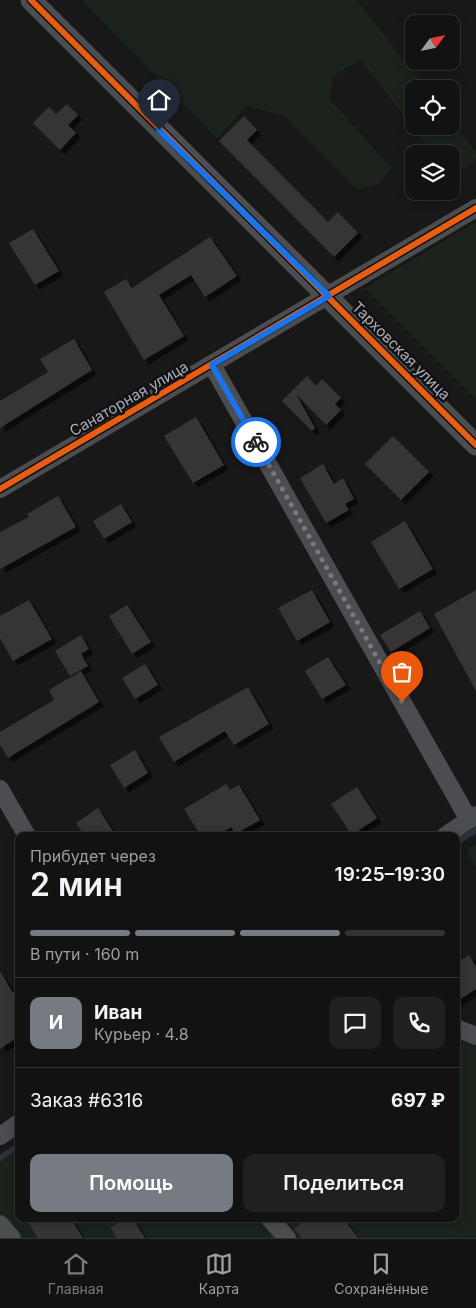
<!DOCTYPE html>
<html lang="ru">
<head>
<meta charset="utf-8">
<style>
	body { margin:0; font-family:Inter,sans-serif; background:#1f2020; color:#f1f3f6; height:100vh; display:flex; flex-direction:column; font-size:19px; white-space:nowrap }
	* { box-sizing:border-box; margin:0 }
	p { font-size:16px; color:#9c9e9f }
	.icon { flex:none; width:28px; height:28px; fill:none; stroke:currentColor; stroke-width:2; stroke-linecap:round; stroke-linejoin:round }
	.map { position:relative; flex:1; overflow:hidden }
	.details { position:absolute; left:15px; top:832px; width:445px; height:390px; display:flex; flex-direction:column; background:#121212; border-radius:10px; box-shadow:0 2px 12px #0003,0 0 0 1px #313232 }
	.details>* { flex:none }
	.needle { width:32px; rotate:57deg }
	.fabs { position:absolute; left:405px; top:15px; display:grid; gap:10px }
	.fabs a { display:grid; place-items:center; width:55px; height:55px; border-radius:10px; background:#121212; box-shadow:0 2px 12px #0003,0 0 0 1px #313232; font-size:25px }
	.pin { position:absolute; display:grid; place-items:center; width:42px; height:42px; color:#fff; margin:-51px -21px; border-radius:50% 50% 50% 0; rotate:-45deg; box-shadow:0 0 5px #0007 }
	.pin .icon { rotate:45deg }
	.courier { position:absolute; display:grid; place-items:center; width:50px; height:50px; margin:-25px; border:4px solid #1a73e8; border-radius:50%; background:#fff; color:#222; box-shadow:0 1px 6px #0007 }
	.headline em { font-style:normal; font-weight:600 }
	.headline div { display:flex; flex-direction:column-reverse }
	.headline { display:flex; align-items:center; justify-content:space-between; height:85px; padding:0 15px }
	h1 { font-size:32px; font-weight:600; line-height:38px }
	.bar { display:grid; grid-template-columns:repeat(4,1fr); gap:8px 5px; align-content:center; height:60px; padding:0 15px }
	.bar i { height:6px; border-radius:4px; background:#313232 }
	.bar .on { background:#767a81 }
	.bar p { grid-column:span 4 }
	.line { display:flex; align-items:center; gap:12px; padding:0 15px; border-top:1px solid #313232 }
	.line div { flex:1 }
	.round { display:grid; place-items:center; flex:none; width:52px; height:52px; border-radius:10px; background:#1f2020 }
	.cta { display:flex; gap:10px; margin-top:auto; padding:10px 15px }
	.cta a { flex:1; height:58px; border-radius:10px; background:#767a81; color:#fff; font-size:20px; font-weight:600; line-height:58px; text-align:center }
	.cta a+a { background:#1f2020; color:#f1f3f6 }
	.dock { display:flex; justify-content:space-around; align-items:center; height:70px; border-top:1px solid #313232; background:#121212; font-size:14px; color:#9c9e9f }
	.dock a { display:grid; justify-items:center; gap:2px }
	.dock .on { color:#767a81 }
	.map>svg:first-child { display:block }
	.green { fill:#1b231c }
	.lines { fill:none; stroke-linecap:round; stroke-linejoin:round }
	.stream { stroke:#2a343b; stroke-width:5.5 }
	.building { fill:#363637; filter:url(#shadow) }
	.minor { stroke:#4c4d51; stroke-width:18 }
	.tertiary { stroke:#4c4d51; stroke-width:21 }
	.cycleway-casing { stroke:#121214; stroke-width:9 }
	.cycleway { stroke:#e95d12; stroke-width:6 }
	.done { stroke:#767a81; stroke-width:5; stroke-dasharray:0 9 }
	.route { stroke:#1a73e8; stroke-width:6 }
	.labels { text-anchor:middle; stroke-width:5; stroke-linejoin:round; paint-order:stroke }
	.street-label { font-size:15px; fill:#a8aeba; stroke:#121214 }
</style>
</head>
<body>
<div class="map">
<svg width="476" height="1238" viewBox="0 0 476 1238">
	<defs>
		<filter id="shadow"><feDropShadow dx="4.5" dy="4.5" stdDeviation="0" flood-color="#0009"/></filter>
	</defs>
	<rect width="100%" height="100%" fill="#181818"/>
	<g class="green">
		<polygon points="82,0 357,0 426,89 414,89 414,126 451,126 451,120 476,152 476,159 464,170 451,157 451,154 433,154 360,59 333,77 330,100 391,167 380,184 357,189 284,116 247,106 217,139"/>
		<polygon points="476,222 476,399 365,288"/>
		<polygon points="476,844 476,868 466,850"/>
		<polygon points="456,1037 476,1042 476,1238 0,1238 0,1157 19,1143 19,1219 456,1219"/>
	</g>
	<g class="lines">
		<g class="stream">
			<polyline points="456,843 476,830"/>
			<polyline points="0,1158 19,1145"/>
		</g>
	</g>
	<g class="building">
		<polygon points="67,104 78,115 68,125 76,133 60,150 33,123 49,107 56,114"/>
		<polygon points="244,116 257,130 247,140 328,222 338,212 358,233 334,257 219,141"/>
		<polygon points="33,229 59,271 35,285 9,243"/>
		<polygon points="210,237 237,276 205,297 191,275 159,295 184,336 144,360 104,292 126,279 132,288"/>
		<polygon points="74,339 92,370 0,428 0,401 48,372 40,359"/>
		<polygon points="307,376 316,386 322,379 341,398 335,404 341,410 326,425 296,394 315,428 312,431 282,401"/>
		<polygon points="196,417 224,465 193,483 164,436"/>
		<polygon points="393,436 429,472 401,500 365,464"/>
		<polygon points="323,464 334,484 343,478 354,499 345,504 349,510 326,523 300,478"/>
		<polygon points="58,496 76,527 0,569 0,532 29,517 27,514"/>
		<polygon points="121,504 132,522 104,539 93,521"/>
		<polygon points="405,521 433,569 399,589 371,542"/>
		<polygon points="312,590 330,622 297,641 278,608"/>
		<polygon points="476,590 476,691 434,614"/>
		<polygon points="29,600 52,639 13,661 0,638 0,616"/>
		<polygon points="127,605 151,642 132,654 109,616"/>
		<polygon points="420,611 430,628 391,652 380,635"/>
		<polygon points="81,635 89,649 81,654 88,666 70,676 55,651"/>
		<polygon points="328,657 346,685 322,699 305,671"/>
		<polygon points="145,664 158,685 135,699 122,678"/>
		<polygon points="81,671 99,702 8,758 0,745 0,732 54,700 49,690"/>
		<polygon points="248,687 269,724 234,745 225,731 174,762 159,737"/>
		<polygon points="135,750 148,773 124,788 110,765"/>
		<polygon points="226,784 230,790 239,785 260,820 235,834 231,827 219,835 217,831 207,836 201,836 184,809"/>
		<polygon points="357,787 377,818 352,835 331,804"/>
		<polygon points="98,808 116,836 84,836 76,823"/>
		<polygon points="469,955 476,967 476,989 456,1002 456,963"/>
		<polygon points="0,971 13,993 19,989 19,1036 0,1049"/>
		<polygon points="26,1219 71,1219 83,1238 38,1238"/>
		<polygon points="125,1219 133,1219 145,1238 117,1238 111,1228"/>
		<polygon points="306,1219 344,1219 358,1238 302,1238 294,1229"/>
	</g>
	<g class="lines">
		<g class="minor">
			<polyline points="212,365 469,820"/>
			<polyline points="0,489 476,208"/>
			<polyline points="0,789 27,836"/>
			<polyline points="445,836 476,815"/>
			<polyline points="456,1028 476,1036"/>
			<polyline points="0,1136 19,1123"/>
			<polyline points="270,1219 287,1238"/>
			<polyline points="0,1224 12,1238"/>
		</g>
		<polyline class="tertiary" points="31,0 476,445"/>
		<g class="cycleway-casing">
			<g id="cycleway">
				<polyline points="31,0 476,445"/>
				<polyline points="0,489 476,208"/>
			</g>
		</g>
		<use href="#cycleway" class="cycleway"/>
	</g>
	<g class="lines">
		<polyline class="done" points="256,442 402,702"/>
		<polyline class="route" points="159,130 329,296 212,365 256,442"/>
	</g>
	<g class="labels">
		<g class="street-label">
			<text transform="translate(401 351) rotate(45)" y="5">Тарховская улица</text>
			<text transform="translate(129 399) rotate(-30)" y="5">Санаторная улица</text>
		</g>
	</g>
</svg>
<div class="fabs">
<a><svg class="needle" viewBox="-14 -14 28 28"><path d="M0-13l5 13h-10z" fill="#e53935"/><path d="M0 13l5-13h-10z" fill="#9c9e9f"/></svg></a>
<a><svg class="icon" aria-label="locate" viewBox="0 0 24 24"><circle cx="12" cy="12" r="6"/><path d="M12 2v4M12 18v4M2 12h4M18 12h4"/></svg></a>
<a><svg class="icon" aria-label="layers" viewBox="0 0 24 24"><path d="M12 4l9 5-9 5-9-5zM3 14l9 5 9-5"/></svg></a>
</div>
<div class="pin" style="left:402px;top:702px;background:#ea580c"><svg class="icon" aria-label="bag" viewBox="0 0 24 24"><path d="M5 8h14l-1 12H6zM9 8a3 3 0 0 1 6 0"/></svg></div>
<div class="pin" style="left:159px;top:130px;background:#1f2937"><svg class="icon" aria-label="home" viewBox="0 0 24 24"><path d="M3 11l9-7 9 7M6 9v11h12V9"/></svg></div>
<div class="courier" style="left:256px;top:442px"><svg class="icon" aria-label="bike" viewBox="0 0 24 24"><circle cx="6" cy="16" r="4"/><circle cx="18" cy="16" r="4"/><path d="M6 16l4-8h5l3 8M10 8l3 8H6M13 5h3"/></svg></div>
<section class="details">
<div class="headline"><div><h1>2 мин</h1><p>Прибудет через</p></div><em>19:25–19:30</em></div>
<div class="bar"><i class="on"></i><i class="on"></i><i class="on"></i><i></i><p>В пути · 160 m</p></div>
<div class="line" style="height:90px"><b class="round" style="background:#767a81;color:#fff">И</b><div><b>Иван</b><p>Курьер · 4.8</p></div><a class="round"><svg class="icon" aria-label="chat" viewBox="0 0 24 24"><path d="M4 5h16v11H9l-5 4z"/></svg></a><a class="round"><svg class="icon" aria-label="phone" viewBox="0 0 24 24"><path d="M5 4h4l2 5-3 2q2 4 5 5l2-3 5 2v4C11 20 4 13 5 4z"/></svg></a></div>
<div class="line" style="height:65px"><div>Заказ #6316</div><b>697 ₽</b></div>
<div class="cta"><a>Помощь</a><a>Поделиться</a></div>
</section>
</div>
<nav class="dock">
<a class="on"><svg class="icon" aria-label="home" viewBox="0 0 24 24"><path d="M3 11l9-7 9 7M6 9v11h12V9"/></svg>Главная</a>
<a><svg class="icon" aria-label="map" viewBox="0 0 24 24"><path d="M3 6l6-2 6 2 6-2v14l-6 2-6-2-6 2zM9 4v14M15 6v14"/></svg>Карта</a>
<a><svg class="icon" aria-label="saved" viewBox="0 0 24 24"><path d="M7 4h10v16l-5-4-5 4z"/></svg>Сохранённые</a>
</nav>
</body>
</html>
